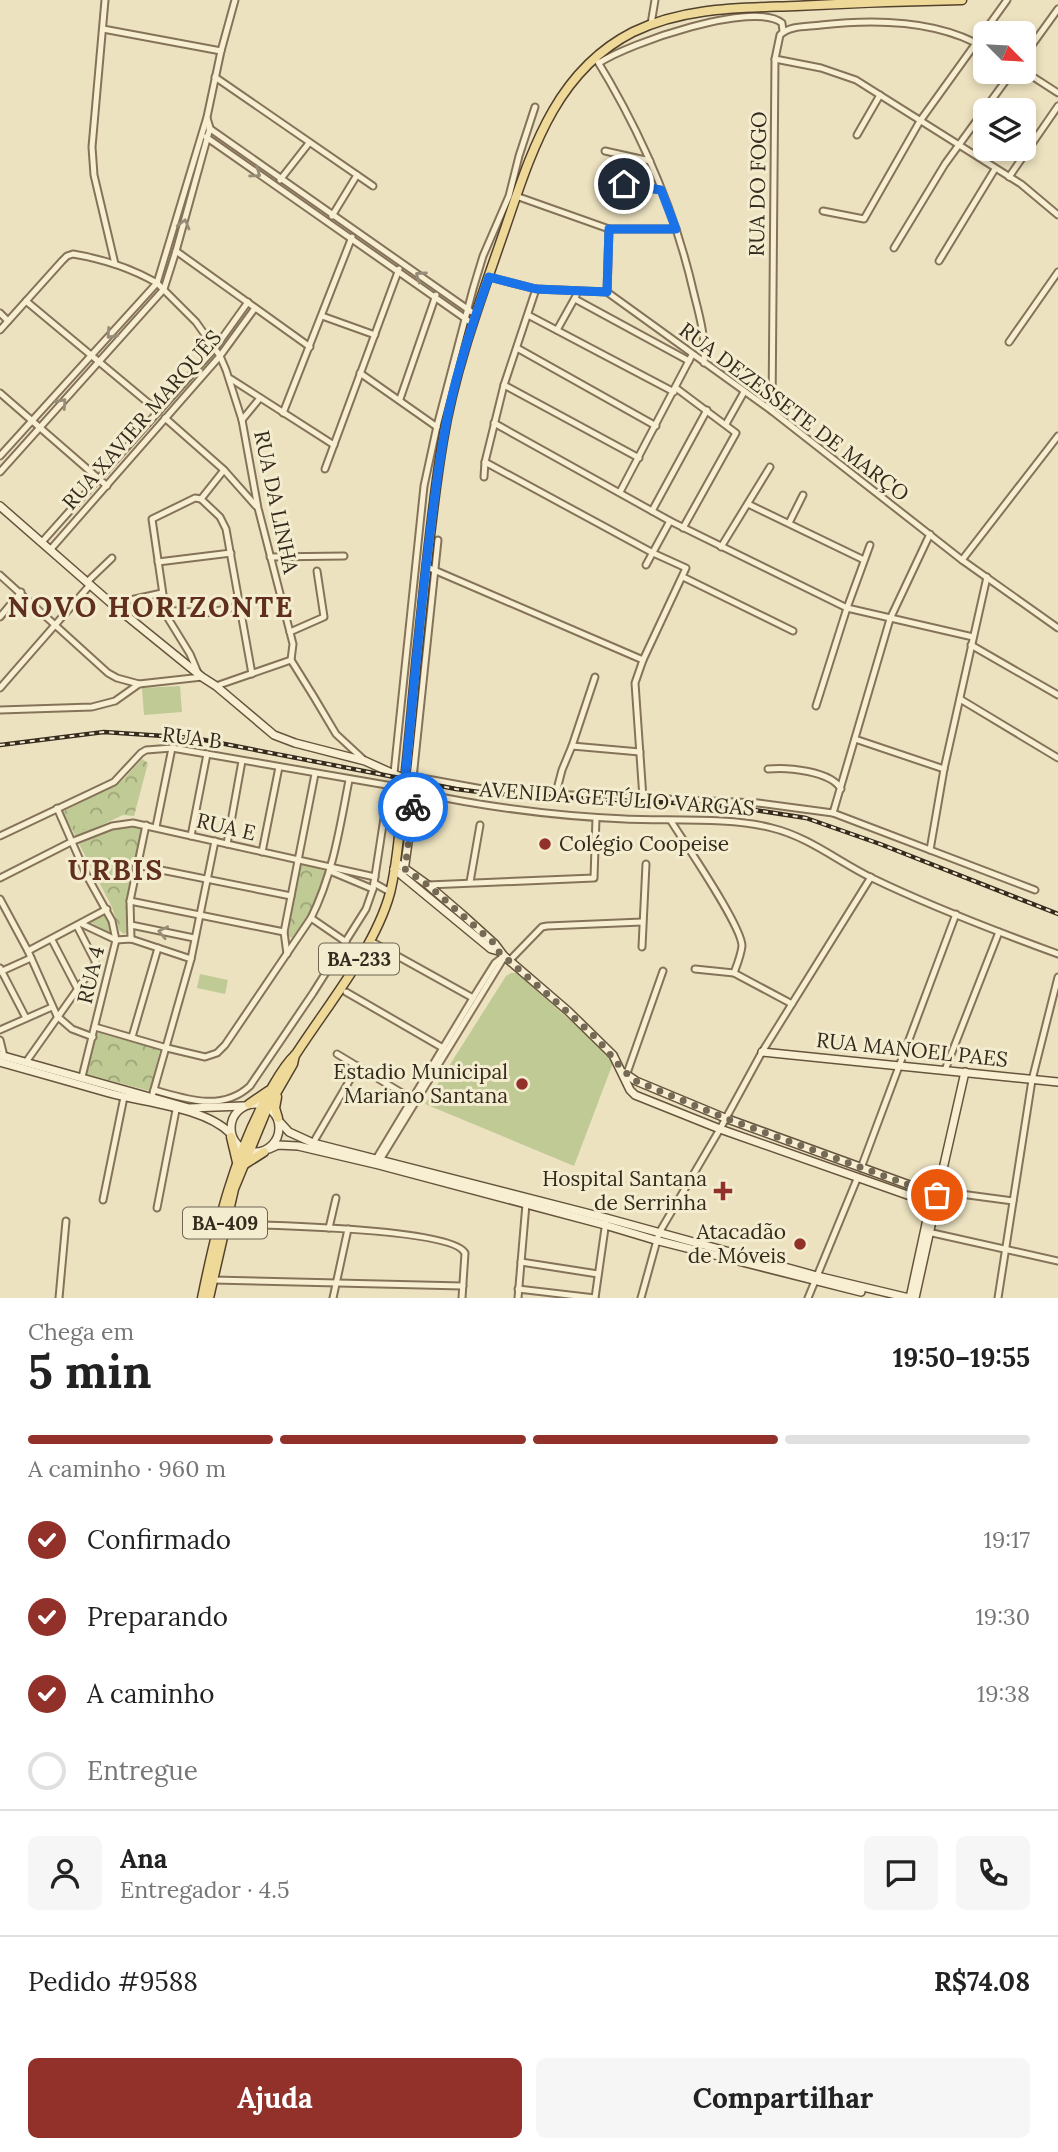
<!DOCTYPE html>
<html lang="pt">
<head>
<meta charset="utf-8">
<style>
	body { margin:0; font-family:Lora,serif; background:#f6f6f6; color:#222; height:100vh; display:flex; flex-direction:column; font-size:26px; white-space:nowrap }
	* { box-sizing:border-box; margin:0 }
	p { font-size:23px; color:#767676 }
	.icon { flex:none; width:38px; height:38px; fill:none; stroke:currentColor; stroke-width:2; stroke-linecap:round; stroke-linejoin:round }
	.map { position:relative; height:1298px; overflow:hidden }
	.side { display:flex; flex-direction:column; background:#fff; flex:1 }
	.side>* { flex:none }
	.needle { width:46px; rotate:114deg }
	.tools { position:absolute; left:973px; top:21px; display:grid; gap:14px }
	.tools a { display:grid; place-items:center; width:63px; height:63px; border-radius:10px; background:#fff; box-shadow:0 4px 10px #0003; font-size:35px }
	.pin { position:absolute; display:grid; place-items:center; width:60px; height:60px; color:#fff; margin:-30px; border:4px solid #fff; border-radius:50%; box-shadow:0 2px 7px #0007 }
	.courier { position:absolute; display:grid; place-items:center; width:70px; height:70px; margin:-35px; border:5px solid #1a73e8; border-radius:50%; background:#fff; color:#222; box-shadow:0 2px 9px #0007 }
	.head em { font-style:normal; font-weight:700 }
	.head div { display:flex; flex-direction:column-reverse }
	.head { display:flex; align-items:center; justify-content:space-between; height:119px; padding:0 28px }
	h1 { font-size:46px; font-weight:700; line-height:52px }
	.bar { display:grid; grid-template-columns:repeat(4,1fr); gap:10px 7px; align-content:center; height:84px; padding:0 28px }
	.bar i { height:9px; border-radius:5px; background:#e0e0e0 }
	.bar .active { background:#92302a }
	.bar p { grid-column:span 4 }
	.line { display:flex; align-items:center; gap:18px; padding:0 28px; border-top:2px solid #e0e0e0 }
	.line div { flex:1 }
	.round { display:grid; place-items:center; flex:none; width:74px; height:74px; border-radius:10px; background:#f6f6f6 }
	ol { padding:0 28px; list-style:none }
	li { display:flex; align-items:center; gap:21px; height:77px }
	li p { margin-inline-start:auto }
	li .icon { padding:7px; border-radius:50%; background:#92302a; color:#fff; stroke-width:4 }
	li:last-child { color:#767676 }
	li i { width:38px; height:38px; border:4px solid #e0e0e0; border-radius:50% }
	.primary-button { display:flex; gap:14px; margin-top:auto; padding:14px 28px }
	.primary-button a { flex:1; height:80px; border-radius:10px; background:#92302a; color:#fff; font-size:28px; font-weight:700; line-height:80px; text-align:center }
	.primary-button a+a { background:#f6f6f6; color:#222 }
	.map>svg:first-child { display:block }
	.park { fill:url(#park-crowns) }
	.garden { fill:#c0ca95 }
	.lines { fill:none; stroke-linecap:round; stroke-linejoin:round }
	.street-casing { stroke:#857359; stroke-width:9 }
	.secondary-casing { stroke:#66543c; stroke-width:10 }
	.primary-casing { stroke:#52412d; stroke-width:11 }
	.street { stroke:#f8efd3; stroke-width:5 }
	.secondary { stroke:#f8efd3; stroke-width:7 }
	.primary { stroke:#efd998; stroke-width:8 }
	.rail-casing { stroke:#352a1d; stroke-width:4.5 }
	.rail { stroke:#f4eccf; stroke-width:2; stroke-dasharray:5; stroke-linecap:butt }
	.oneway { stroke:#968c78 }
	.done { stroke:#756a56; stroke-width:7; stroke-dasharray:0 12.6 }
	.route { stroke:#1a73e8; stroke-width:9 }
	.poi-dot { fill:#92302a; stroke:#f4eccf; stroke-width:2.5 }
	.labels { text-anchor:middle; stroke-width:6; stroke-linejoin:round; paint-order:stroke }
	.shield { fill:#f4eccf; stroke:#6e6452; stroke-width:2 }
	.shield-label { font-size:19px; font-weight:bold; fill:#352a1d }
	.street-label { font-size:21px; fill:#352a1d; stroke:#f4eccf }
	.poi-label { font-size:21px; fill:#352a1d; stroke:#f4eccf; text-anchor:end }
	.district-label { font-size:28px; font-weight:bold; letter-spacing:2px; fill:#602f1d; stroke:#f4eccf }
</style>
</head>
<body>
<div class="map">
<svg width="1058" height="1298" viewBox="0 0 1058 1298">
	<defs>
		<pattern id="park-crowns" width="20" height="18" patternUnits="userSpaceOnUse" patternTransform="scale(1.75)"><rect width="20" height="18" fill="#c0ca95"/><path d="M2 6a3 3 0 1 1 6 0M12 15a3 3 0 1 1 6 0" fill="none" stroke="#9da479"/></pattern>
	</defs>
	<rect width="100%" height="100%" fill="#ece2c0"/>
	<g class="park">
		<polygon points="142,759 148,763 134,816 123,815 76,837 62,812 122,781"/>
		<polygon points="131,824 142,827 129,898 130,930 124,934 119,930 112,907 79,844 110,828"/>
		<polygon points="300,862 328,872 309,914 292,938 285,935"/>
		<polygon points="110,910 115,925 113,935 88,921"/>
		<polygon points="95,1032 160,1050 150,1091 85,1074"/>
	</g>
	<g class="garden">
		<polygon points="180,686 182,712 144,715 142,688"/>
		<polygon points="80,808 90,826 78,832 69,815"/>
		<polygon points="119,832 132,868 115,874 102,838"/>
		<polygon points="511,973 517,973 611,1057 613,1063 574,1166 425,1104 506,976"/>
		<polygon points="200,974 228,980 225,994 197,988"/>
	</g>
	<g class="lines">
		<g class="street-casing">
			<g id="street">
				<polyline points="105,0 92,147 94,175 115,264"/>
				<polyline points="651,24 655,0"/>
				<polyline points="103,29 221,51"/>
				<polyline points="1024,56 1058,9"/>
				<path d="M595,57C640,130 675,210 694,294C700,317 706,339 704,363"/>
				<polyline points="775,59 821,68 856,80 1021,184 1058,215"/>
				<path d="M599,63C629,43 754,0 782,23L783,31"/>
				<polyline points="1024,71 1058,93"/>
				<polyline points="215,77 373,186"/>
				<polyline points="209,128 476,315"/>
				<polyline points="857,135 880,95"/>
				<polyline points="206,137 473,324"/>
				<polyline points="605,151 650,161"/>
				<polyline points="1009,177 1058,106"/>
				<polyline points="280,180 309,143"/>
				<polyline points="605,181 661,190"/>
				<polyline points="516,196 609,229 676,229"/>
				<polyline points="823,211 864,219 920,121 1007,0"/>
				<polyline points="332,216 357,175"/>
				<polyline points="894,248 945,164 1012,72"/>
				<polyline points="176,251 310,347"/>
				<polyline points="939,261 995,169"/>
				<polyline points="489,277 536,289 607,292 772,411 962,560 1058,628"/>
				<polyline points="607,292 609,229"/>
				<polyline points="575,299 689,361"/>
				<polyline points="26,301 158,411"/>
				<polyline points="0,313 8,321"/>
				<polyline points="528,315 674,392"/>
				<polyline points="322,316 375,335"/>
				<path d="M0,330L62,261L67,256L73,254C103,259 131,268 157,283L196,322L220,356L226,370L242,420L258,508L293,644L291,660L314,697L336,734L363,759"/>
				<polyline points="557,330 576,296"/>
				<polyline points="1009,342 1058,272"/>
				<polyline points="517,348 656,426"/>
				<polyline points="360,373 437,427"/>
				<polyline points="231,379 334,445"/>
				<polyline points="504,385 639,458"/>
				<polyline points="676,388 736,433 683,528"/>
				<polyline points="0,393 107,486"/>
				<polyline points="400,399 436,295"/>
				<path d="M772,411L775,59L780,35C790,25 808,27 821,25C874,19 938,20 985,48"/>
				<polyline points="283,413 352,237"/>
				<polyline points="165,418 224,470 256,506"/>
				<polyline points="242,420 260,398"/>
				<polyline points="494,423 670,521 847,608 973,637"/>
				<polyline points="726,424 744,392"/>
				<polyline points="0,456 157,283 207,117 221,51 235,0"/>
				<polyline points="485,462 653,553 686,568 643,660 635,683 643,798"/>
				<polyline points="325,469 399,269"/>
				<polyline points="0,472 164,289 176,251 210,128 207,118"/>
				<polyline points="484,477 485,462 504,385 536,289"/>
				<polyline points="620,492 692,355"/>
				<polyline points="201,499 220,517 226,529 252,674"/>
				<polyline points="748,504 864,560"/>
				<polyline points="652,511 707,410"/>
				<polyline points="789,523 803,495"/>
				<polyline points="42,542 215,348 248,302"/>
				<polyline points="721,547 770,467"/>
				<polyline points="50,550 220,356 255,308"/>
				<polyline points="270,557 344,556"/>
				<polyline points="962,560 1058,436"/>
				<polyline points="158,562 231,553"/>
				<polyline points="646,565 670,521"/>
				<polyline points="427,567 643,660"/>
				<polyline points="0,575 108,673 117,678 139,684"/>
				<polyline points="683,577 793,631"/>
				<polyline points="87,582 112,558"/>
				<polyline points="112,604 162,593"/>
				<polyline points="164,610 206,613 241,606"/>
				<polyline points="0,617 21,592"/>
				<polyline points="290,632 324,617 317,571"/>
				<polyline points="971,645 1058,695"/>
				<polyline points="198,673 190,654 166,615 152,519 195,498 201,499 224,470"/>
				<polyline points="216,686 291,660"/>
				<polyline points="0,688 90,585"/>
				<polyline points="960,699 1058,758"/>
				<polyline points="816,706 847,608 870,545"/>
				<polyline points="0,710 92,707 115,701 139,684 202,677"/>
				<polyline points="855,739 944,769"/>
				<polyline points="572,746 595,677"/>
				<path d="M768,769C787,767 831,771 841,789"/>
				<polyline points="394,773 424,486 437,426 473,289 483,256 509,196 519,156 535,107"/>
				<polyline points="405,775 488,790 526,793 758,803 833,813 1035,890"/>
				<polyline points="413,778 438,540"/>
				<path d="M405,779L415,792C486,807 552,816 625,819C668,821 731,817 772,828C809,837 839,862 872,878C932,907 995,931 1058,954"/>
				<polyline points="556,793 562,770 572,746 640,752"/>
				<polyline points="57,808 87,876 112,921 116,940 82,1077"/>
				<polyline points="833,813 890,619 930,534"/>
				<path d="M671,821C684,842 742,926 742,946C741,955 737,965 734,973L792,1004"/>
				<polyline points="156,827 172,748"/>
				<polyline points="0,836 114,782 141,753 146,750 172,748 404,788"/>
				<polyline points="191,836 207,754"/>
				<polyline points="227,844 242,761"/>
				<polyline points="930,850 944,769 987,577"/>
				<polyline points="262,852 279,767"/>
				<polyline points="136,865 291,896"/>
				<polyline points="330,871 373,889"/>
				<polyline points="0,878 71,842 112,826 133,823 375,877"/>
				<polyline points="470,882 480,825"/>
				<polyline points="374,883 390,892"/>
				<polyline points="428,885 594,878 596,818"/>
				<polyline points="0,899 28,951 57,1016 72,1029 93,1037"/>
				<polyline points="130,901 284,932"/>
				<polyline points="311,918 346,942"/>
				<polyline points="82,924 116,940 131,939 191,959"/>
				<polyline points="131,925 194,938"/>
				<polyline points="131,939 130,901 146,825"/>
				<polyline points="52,940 77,988"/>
				<polyline points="374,943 473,998"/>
				<polyline points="642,947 646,864"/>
				<polyline points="28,951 107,909"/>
				<polyline points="287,954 284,932 315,774"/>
				<polyline points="509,961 542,927 547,926 642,922"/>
				<polyline points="0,968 26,1018"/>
				<polyline points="695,969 734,973"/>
				<polyline points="0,972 31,958"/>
				<polyline points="346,992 443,1048"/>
				<path d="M95,1027L167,1048L205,1057L217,1053L225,1045L311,918C333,874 340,827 349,780"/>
				<polyline points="0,1030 52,1007"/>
				<polyline points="132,1037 158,948"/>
				<polyline points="0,1040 4,1056"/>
				<polyline points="337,1054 412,1099"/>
				<polyline points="26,1062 96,963 77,926"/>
				<polyline points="945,1070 999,932"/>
				<polyline points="626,1076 663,971"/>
				<path d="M154,1090C186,1099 222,1112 250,1086L313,993L366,909L373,889L389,786"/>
				<polyline points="153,1093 191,959 215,841"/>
				<polyline points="313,1143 358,1066"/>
				<polyline points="376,1159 473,998 495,963 504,956"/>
				<polyline points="380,1160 503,959"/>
				<polyline points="861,1168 956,914"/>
				<polyline points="938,1191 1013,1201"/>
				<polyline points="103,1200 124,1097"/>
				<polyline points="157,1208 176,1110"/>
				<path d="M225,1224C259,1225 453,1228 465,1253L462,1298"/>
				<polyline points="329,1228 336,1198"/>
				<polyline points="928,1232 1058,1261"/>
				<polyline points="521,1262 598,1274"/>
				<polyline points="213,1280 463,1286"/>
				<polyline points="518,1289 595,1298"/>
				<polyline points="59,1298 66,1221"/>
				<polyline points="333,1298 348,1229"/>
				<polyline points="518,1298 526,1204"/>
				<polyline points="595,1298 606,1221"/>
				<polyline points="641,1298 659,1233 720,1129 762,1052 871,877"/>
				<polyline points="808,1298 857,1179"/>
				<polyline points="998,1298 1032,1080 1058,977"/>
			</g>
		</g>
		<g class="secondary-casing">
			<g id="secondary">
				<polyline points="0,506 112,604 202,677 216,686 274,735 295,743 365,761 405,779"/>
				<polyline points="396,862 428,885 463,915 495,944 504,956 568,1011 613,1055 630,1090 635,1095 720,1129 933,1204"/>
				<polyline points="394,869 491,949 498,951"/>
				<polyline points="404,871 415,792"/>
				<polyline points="762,1052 1058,1082"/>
				<polyline points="0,1055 189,1108 243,1106"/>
				<path d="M0,1062C36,1072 73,1083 109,1093C145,1103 204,1107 230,1133"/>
				<polyline points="624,1073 636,1081 725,1118 937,1195"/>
				<circle cx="255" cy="1128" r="24"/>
				<polyline points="279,1121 289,1132 313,1143 606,1218 817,1276 909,1298"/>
				<polyline points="269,1149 278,1145 298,1146 379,1165 605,1225 655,1240 861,1292"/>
				<polyline points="910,1298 929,1210 938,1191 965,1072"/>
				<polyline points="915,1298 934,1212 933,1205"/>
			</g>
		</g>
		<g class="primary-casing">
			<g id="primary">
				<polyline points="277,1097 275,1108 278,1118"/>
				<polyline points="249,1104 268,1091"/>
				<polyline points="231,1137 237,1162"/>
				<polyline points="242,1166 264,1152"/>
				<path d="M202,1298C217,1225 234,1154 271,1089C278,1077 285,1064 296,1054C327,1006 375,948 390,893C397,865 399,836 402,807C408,757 412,706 417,656C425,584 431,511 443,440C455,367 482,296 506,226C532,150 556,71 633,32C684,7 740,8 796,6C851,3 906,1 962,0"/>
				<polyline points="209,1298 234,1189 267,1109 293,1064 295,1055"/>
			</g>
		</g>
		<use href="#street" class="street"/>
		<use href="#secondary" class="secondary"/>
		<use href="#primary" class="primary"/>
		<g class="rail-casing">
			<polyline id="rail" points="0,745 104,732 194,738 456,789 495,794 697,804 742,808 806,818 880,844 1058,914"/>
		</g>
		<use href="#rail" class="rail"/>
	</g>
	<defs><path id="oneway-chevron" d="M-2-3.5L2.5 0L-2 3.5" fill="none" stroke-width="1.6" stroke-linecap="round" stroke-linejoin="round" transform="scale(1.75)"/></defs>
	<g class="oneway">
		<use href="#oneway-chevron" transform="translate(256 173) rotate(35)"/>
		<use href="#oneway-chevron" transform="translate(184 224) rotate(-75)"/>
		<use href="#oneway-chevron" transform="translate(420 276) rotate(-145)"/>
		<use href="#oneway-chevron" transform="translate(111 334) rotate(132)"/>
		<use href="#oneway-chevron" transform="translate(62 403) rotate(-48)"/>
		<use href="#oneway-chevron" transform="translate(163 932) rotate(-168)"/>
	</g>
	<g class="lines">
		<path class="done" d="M413,807L405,869L428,885L495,944L498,951C531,980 564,1008 596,1038C610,1052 620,1070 636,1081L725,1118L937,1195"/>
		<path class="route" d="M413,807L415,792L405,779C416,666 425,552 443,441C452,385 470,330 489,277L536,289L607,292L609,229H676L661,190L624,184"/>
	</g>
	<g class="poi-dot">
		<circle cx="545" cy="844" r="7"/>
		<circle cx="522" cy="1084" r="7"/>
		<path d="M719.5 1180.5h7v7h7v7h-7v7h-7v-7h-7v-7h7z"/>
		<circle cx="800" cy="1244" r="7"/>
	</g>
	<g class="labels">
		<g class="shield">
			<rect x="319" y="943.5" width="80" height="31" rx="5"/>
			<rect x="183" y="1207.5" width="84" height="31" rx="5"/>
		</g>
		<g class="shield-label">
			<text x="359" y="966">BA-233</text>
			<text x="225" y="1230">BA-409</text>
		</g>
		<g class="street-label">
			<text transform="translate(758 184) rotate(-89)" y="7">RUA DO FOGO</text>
			<text transform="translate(794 412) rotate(37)" y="7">RUA DEZESSETE DE MARÇO</text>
			<text transform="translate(142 420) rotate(-49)" y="7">RUA XAVIER MARQUÊS</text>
			<text transform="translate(276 502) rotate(78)" y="7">RUA DA LINHA</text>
			<text transform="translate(192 738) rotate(7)" y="7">RUA B</text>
			<text transform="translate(617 799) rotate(4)" y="7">AVENIDA GETÚLIO VARGAS</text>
			<text transform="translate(226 827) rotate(13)" y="7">RUA E</text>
			<text transform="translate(91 975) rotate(-77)" y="7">RUA 4</text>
			<text transform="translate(912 1050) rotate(6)" y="7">RUA MANOEL PAES</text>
		</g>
		<g class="poi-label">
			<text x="559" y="851" text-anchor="start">Colégio Coopeise</text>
			<text x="508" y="1079">Estadio Municipal<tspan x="508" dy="24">Mariano Santana</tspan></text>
			<text x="707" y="1186">Hospital Santana<tspan x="707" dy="24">de Serrinha</tspan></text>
			<text x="786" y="1239">Atacadão<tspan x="786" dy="24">de Móveis</tspan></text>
		</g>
		<g class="district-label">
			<text x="151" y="617">NOVO HORIZONTE</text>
			<text x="116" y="880">URBIS</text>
		</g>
	</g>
</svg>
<div class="tools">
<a><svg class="needle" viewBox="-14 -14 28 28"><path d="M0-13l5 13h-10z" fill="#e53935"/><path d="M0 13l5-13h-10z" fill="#767676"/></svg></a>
<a><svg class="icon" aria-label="layers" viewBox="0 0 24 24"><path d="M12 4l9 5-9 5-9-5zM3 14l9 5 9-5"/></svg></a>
</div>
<div class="pin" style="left:937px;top:1195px;background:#ea580c"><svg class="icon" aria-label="bag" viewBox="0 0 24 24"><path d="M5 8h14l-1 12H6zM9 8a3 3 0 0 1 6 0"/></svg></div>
<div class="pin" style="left:624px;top:184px;background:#1f2937"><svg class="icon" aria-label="home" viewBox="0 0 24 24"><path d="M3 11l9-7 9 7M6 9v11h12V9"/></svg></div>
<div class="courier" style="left:413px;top:807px"><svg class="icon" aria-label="bike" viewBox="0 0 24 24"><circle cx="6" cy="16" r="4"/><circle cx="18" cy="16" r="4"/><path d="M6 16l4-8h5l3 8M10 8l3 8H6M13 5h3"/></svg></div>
</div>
<section class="side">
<div class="head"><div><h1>5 min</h1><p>Chega em</p></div><em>19:50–19:55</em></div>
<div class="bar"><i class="active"></i><i class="active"></i><i class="active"></i><i></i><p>A caminho · 960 m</p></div>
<ol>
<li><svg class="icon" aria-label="check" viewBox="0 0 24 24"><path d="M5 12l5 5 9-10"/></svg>Confirmado<p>19:17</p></li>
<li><svg class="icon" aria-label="check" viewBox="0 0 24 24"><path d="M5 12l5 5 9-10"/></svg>Preparando<p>19:30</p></li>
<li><svg class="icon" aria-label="check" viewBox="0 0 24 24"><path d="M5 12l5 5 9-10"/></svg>A caminho<p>19:38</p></li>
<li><i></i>Entregue</li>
</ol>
<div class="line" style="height:126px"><a class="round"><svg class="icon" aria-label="person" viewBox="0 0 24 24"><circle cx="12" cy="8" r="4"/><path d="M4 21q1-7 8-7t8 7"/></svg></a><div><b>Ana</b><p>Entregador · 4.5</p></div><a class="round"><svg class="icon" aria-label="chat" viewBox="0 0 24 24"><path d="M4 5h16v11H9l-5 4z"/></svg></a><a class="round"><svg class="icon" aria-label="phone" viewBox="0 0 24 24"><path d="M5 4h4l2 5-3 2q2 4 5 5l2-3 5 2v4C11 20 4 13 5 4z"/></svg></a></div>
<div class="line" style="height:91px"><div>Pedido #9588</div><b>R$74.08</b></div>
<div class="primary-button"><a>Ajuda</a><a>Compartilhar</a></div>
</section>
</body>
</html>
